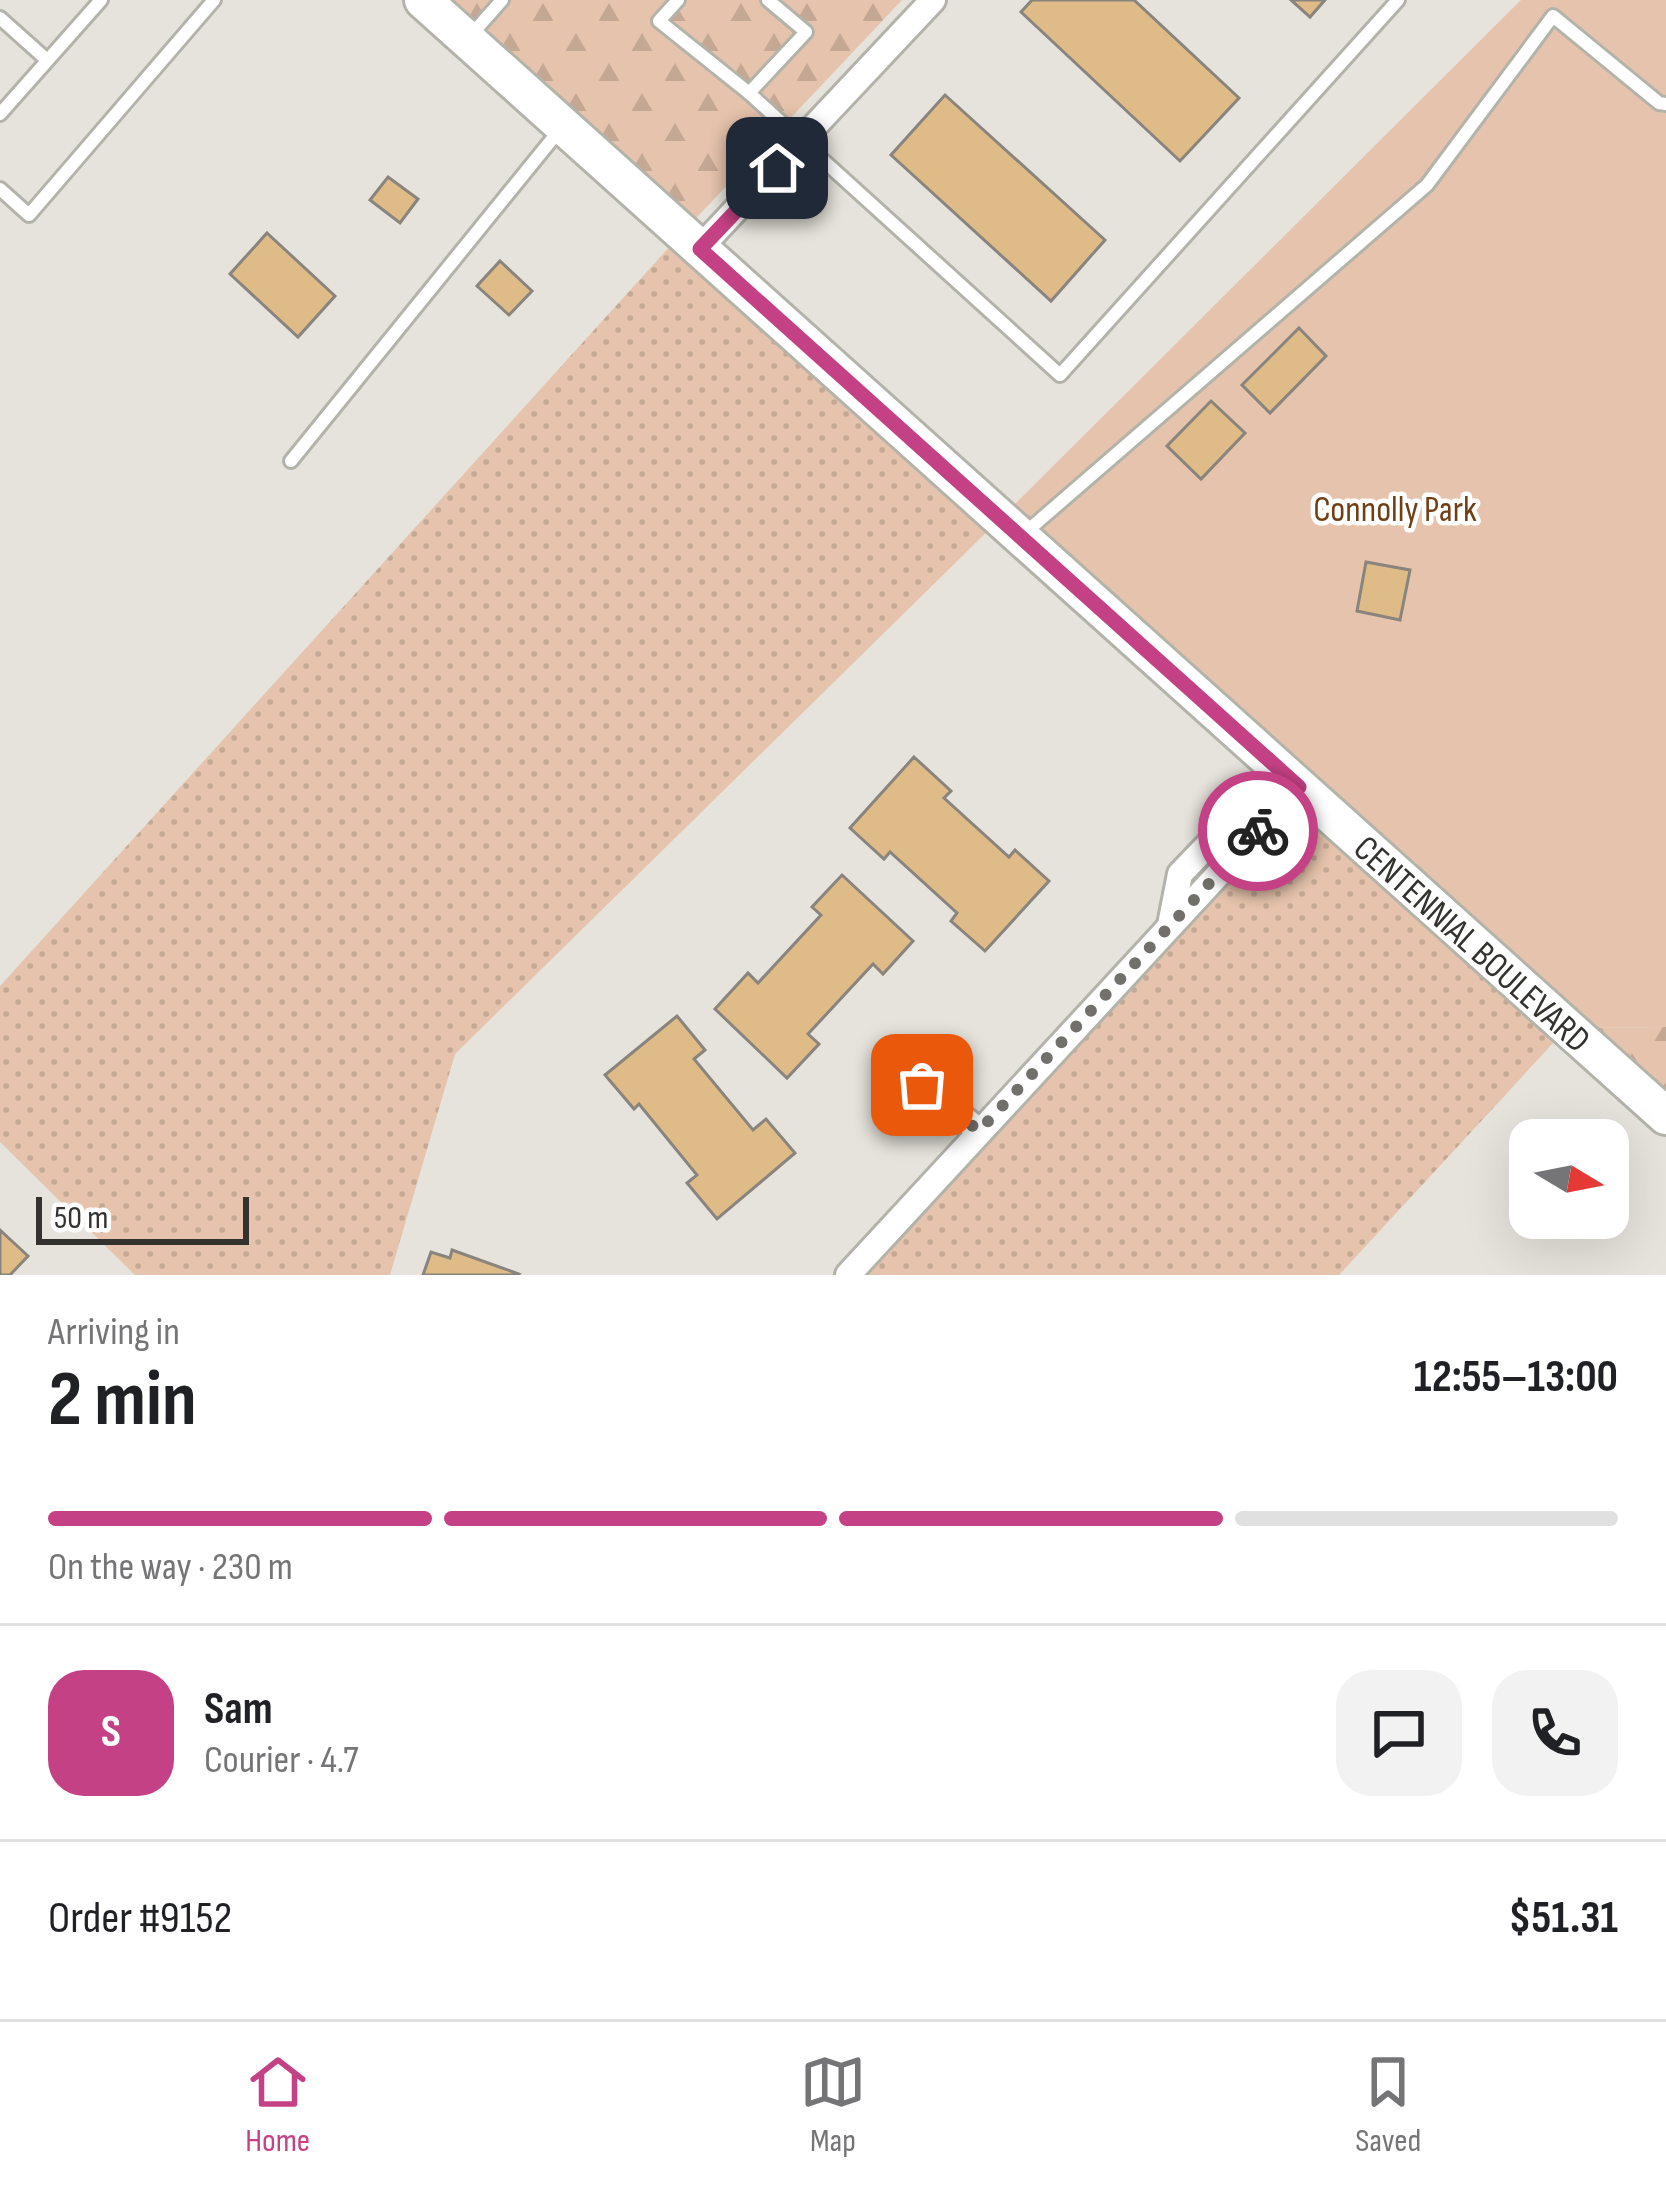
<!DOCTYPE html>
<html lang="en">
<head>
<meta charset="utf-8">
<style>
	body { margin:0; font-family:"Sofia Sans Condensed",sans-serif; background:#f2f2f2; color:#202124; height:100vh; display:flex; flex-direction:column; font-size:45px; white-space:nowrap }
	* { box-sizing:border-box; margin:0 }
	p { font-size:39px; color:#757577 }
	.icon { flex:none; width:66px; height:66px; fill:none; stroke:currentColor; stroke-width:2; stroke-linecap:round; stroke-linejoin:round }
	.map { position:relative; height:1275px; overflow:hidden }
	.side { display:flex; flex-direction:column; background:#fff; flex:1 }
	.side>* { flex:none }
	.needle { width:78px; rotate:100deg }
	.fabs { position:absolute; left:1509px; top:1119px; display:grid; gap:24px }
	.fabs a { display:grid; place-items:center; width:120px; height:120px; border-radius:24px; background:#fff; box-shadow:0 12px 48px #0002; font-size:60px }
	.scale { position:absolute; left:36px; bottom:30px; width:213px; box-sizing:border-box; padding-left:12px; border:6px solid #33322f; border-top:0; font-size:33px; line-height:42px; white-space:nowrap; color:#33322f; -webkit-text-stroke:9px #fff; paint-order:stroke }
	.pin { position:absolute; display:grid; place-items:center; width:102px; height:102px; color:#fff; margin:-51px; border-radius:24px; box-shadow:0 6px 18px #0006 }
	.courier { position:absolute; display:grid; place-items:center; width:120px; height:120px; margin:-60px; border:9px solid #c54185; border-radius:50%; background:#fff; color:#222; box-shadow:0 3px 15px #0007 }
	.head em { font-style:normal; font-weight:700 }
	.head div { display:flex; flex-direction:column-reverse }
	.head { display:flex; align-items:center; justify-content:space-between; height:204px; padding:0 48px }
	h1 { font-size:78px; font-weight:700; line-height:90px }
	.bar { display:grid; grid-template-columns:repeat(4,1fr); gap:18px 12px; align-content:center; height:144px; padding:0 48px }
	.bar i { height:15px; border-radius:9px; background:#e0e0e0 }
	.bar .active { background:#c54185 }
	.bar p { grid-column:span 4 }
	.line { display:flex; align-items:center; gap:30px; padding:0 48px; border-top:3px solid #e0e0e0 }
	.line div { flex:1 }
	.round { display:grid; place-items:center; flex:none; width:126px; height:126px; border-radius:36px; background:#f2f2f2 }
	.tabs { display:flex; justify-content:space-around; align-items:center; height:168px; border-top:3px solid #e0e0e0; background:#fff; font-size:33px; color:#757577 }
	.tabs a { display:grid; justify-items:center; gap:6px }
	.tabs .active { color:#c54185 }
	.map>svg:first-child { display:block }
	.grass { fill:url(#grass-dots) }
	.forest { fill:url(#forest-firs) }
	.park { fill:#e5c3ac }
	.building { fill:#dfbc87; stroke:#89847d; stroke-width:3 }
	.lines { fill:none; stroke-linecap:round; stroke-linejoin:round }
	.service-casing { stroke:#b4b3aa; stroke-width:18 }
	.minor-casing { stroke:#b4b3aa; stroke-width:30 }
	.secondary-casing { stroke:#b4b3aa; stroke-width:42 }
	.service { stroke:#fff; stroke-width:12 }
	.minor { stroke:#fff; stroke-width:24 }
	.secondary { stroke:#fff; stroke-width:36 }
	.done { stroke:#71706b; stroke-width:12; stroke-dasharray:0 21.6 }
	.route { stroke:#c54185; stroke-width:15 }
	.labels { text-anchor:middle; stroke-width:9; stroke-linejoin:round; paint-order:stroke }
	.park-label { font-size:36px; fill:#703f16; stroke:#fff }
	.street-label { font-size:36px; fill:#33322f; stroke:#fff }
</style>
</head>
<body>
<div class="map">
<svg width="1666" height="1275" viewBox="0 0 1666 1275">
	<defs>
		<pattern id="grass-dots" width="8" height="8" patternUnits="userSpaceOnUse" patternTransform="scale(3)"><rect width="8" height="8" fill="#e5c3ac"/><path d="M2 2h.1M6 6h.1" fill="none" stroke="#c5a894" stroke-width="1.8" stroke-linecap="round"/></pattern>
		<pattern id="forest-firs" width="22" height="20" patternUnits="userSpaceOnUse" patternTransform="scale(3)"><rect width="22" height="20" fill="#e5c3ac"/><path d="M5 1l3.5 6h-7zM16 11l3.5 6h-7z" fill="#c5a894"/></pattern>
	</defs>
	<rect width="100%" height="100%" fill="#e5e3db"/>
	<g class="grass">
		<polygon points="682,233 1000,519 455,1054 390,1275 135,1275 0,1142 0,986"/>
		<polygon points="1299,787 1567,1028 1339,1275 848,1275"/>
	</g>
	<g class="forest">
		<polygon points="425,0 902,0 682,233"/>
		<polygon points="1666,1027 1666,1118 1567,1028"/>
	</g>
	<polygon class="park" points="1521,0 1666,0 1666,1027 1567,1028 1000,519"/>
	<g class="building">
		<polygon points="1032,0 1134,0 1239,98 1180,161 1021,12"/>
		<polygon points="1291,0 1325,0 1310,17"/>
		<polygon points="945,95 1105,240 1051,301 891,155"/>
		<polygon points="388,177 418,199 400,223 370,200"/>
		<polygon points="267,233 335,296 298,337 230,274"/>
		<polygon points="500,261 532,291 509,315 477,286"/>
		<polygon points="1299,328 1326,356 1270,413 1242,385"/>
		<polygon points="1211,401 1245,433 1201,479 1167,446"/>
		<polygon points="1366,562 1410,570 1400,620 1357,611"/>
		<polygon points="914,757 951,791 944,798 1009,857 1015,850 1049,881 985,951 951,921 957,913 890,852 884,859 850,828"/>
		<polygon points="842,875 913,941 883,974 873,964 808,1034 819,1044 787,1078 715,1009 748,973 758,983 821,915 812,907"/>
		<polygon points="677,1016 705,1050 694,1059 753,1130 766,1119 795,1153 717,1219 687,1183 697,1175 639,1104 634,1109 605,1075"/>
		<polygon points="0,1230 28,1256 10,1275 0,1275"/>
		<polygon points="452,1250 519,1274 518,1275 423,1275 431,1252 450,1258"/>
	</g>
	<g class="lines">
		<g class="service-casing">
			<g id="service">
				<polyline points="678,0 659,21 749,93 806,32 768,0"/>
				<polyline points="0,18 47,60"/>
				<polyline points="472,34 502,0"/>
				<polyline points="749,93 1060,375 1398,0"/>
				<polyline points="0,114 101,0"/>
				<polyline points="0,189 29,215 214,0"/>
				<polyline points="291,461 562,127"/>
				<polyline points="1026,532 1427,185 1553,16 1659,103 1666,104"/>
			</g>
		</g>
		<g class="minor-casing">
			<g id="minor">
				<polyline points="699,249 933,0"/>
				<polyline points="1170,925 1180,874 1280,770"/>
				<polyline points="894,1061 979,1131"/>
				<polyline points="848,1275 1299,787"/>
			</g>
		</g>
		<g class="secondary-casing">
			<polyline id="secondary" points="423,0 1666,1116"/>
		</g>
		<use href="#service" class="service"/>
		<use href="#minor" class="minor"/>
		<use href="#secondary" class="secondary"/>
	</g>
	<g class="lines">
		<polyline class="done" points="922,1085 979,1131 1258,831"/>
		<polyline class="route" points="777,168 700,249 1299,787 1258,831"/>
	</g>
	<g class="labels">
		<g class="park-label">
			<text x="1395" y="521">Connolly Park</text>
		</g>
		<g class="street-label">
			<text transform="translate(1473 943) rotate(42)" y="13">CENTENNIAL BOULEVARD</text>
		</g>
	</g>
</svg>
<div class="fabs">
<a><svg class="needle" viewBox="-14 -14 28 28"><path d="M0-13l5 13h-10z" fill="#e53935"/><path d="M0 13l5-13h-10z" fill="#757577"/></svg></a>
</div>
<div class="scale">50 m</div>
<div class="pin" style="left:922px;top:1085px;background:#ea580c"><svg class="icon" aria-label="bag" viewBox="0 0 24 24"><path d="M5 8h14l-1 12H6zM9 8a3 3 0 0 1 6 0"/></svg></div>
<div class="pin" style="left:777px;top:168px;background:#1f2937"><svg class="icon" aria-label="home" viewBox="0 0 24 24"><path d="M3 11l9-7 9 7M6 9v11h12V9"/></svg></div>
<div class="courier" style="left:1258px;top:831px"><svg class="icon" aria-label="bike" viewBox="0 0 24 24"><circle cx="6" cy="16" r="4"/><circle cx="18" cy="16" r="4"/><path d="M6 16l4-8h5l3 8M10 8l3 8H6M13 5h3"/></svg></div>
</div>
<section class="side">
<div class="head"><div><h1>2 min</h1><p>Arriving in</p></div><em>12:55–13:00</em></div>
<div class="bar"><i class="active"></i><i class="active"></i><i class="active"></i><i></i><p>On the way · 230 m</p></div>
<div class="line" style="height:216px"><b class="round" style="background:#c54185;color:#fff">S</b><div><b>Sam</b><p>Courier · 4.7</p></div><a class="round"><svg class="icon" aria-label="chat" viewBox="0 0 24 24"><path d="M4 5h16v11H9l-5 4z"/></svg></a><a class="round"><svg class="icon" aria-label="phone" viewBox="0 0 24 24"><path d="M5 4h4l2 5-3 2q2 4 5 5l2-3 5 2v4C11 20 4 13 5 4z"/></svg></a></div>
<div class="line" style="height:156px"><div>Order #9152</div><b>$51.31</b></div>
</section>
<nav class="tabs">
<a class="active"><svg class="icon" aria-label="home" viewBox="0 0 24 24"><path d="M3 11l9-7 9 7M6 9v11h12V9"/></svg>Home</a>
<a><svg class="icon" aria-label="map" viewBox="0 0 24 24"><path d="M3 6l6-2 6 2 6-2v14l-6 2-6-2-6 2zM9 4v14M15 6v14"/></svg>Map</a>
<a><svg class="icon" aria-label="saved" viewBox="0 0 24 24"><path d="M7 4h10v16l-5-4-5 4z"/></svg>Saved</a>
</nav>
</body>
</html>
